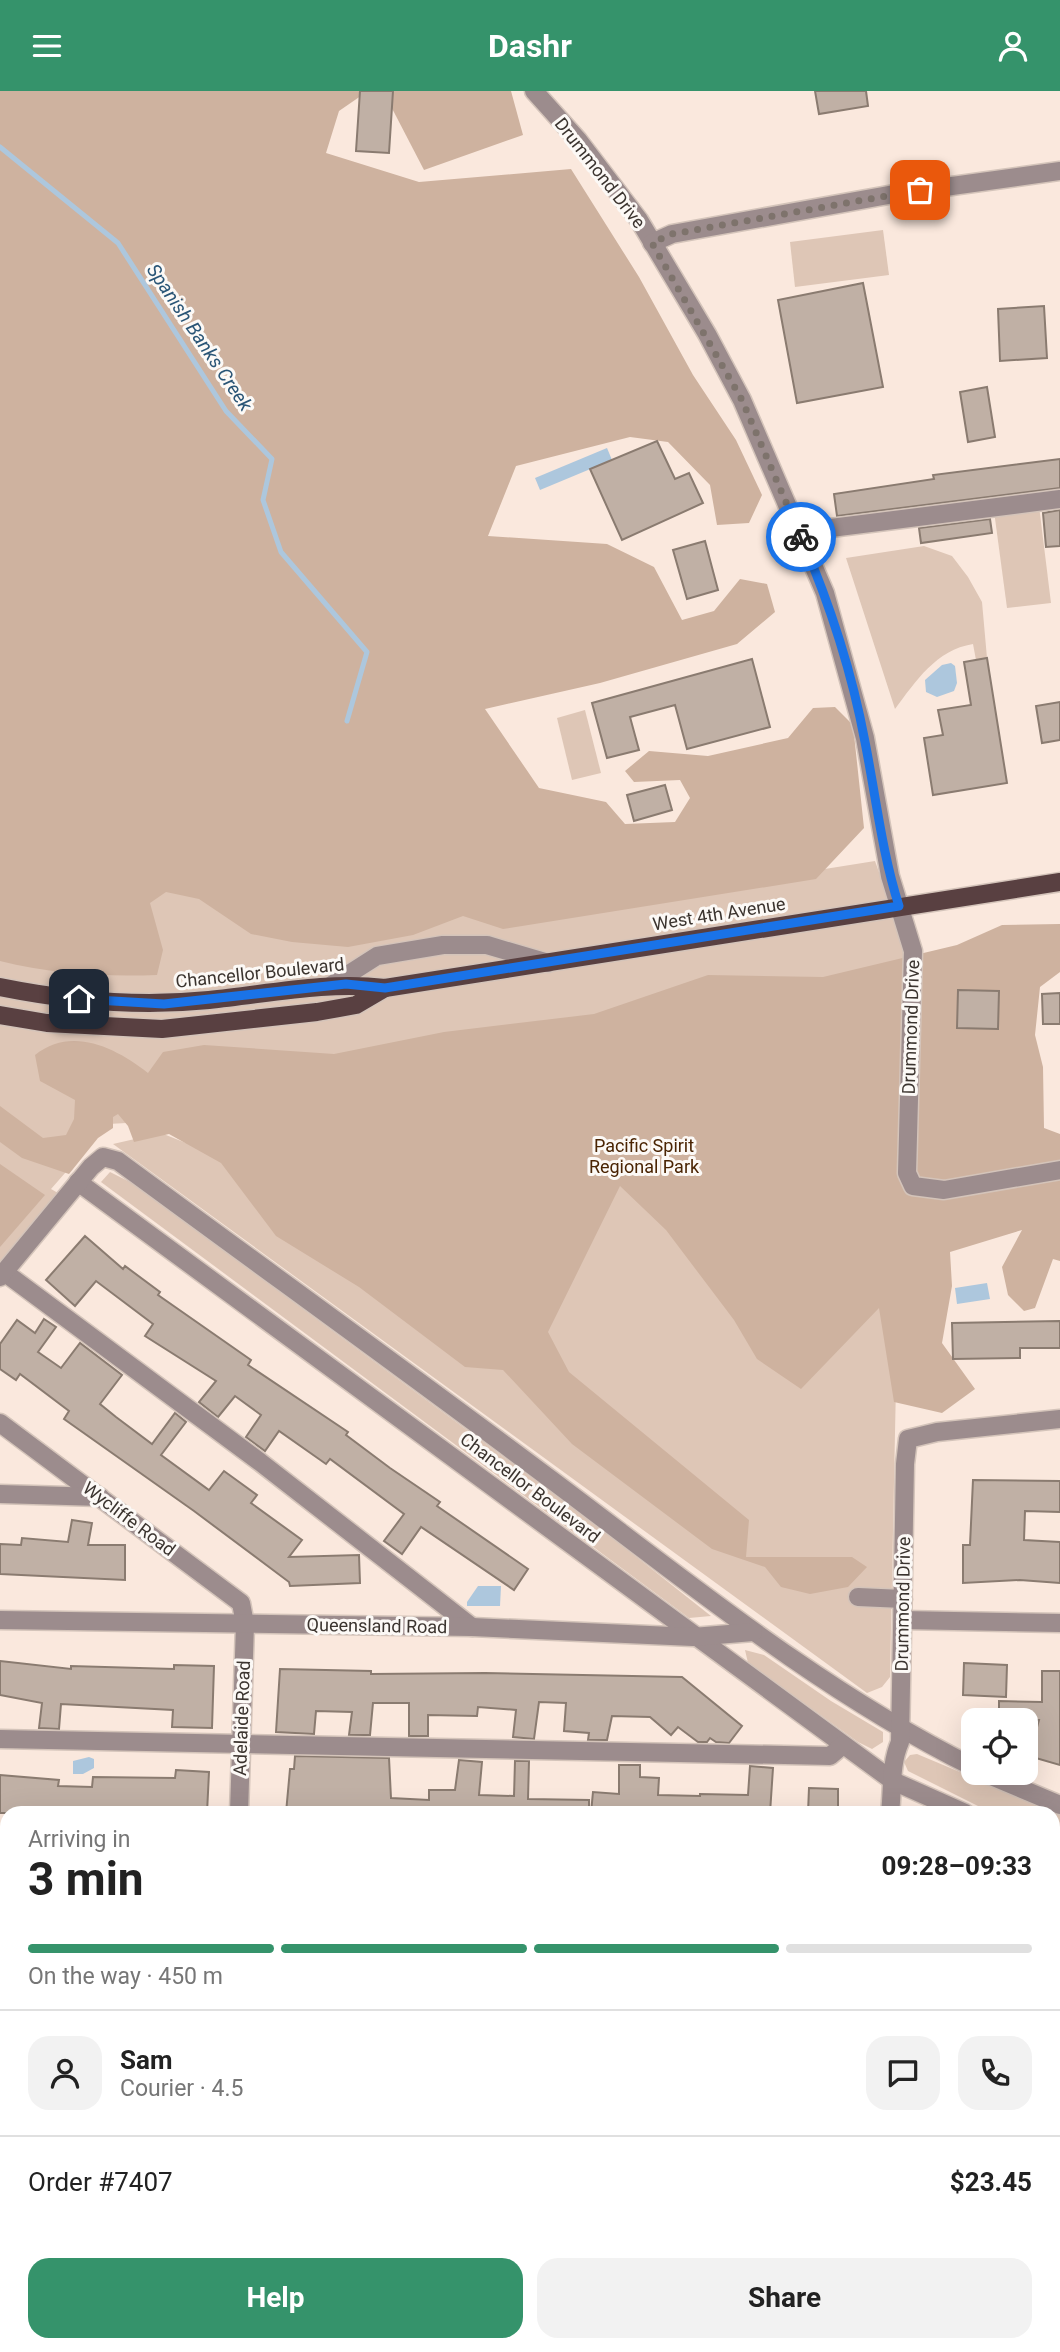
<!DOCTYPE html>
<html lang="en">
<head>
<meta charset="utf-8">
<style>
	body { margin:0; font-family:Roboto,sans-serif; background:#f2f2f2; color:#222; height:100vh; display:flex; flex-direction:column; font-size:26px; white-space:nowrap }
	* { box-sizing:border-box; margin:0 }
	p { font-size:23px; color:#767676 }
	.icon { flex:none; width:38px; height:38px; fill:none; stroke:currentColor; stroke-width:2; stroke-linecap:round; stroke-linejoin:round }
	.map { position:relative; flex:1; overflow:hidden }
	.drawer { position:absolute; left:0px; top:1715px; width:1060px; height:546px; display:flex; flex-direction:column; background:#fff; border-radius:21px 21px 0 0; box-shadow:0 7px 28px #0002 }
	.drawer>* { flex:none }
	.tools { position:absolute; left:961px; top:1617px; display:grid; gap:14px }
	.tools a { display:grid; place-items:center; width:77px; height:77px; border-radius:14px; background:#fff; box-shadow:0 7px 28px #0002; font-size:35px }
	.pin { position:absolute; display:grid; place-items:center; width:60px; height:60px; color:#fff; margin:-30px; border-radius:14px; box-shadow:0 4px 10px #0006 }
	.courier { position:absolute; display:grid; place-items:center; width:70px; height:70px; margin:-35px; border:5px solid #1a73e8; border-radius:50%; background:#fff; color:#222; box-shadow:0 2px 9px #0007 }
	.summary em { font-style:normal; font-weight:700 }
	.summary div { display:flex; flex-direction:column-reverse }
	.summary { display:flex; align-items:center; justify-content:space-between; height:119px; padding:0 28px }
	h1 { font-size:46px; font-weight:700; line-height:52px }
	.bar { display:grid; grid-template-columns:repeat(4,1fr); gap:10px 7px; align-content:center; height:84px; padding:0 28px }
	.bar i { height:9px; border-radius:5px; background:#e0e0e0 }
	.bar .selected { background:#35936b }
	.bar p { grid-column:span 4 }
	.line { display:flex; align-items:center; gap:18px; padding:0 28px; border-top:2px solid #e0e0e0 }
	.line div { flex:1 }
	.round { display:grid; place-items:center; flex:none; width:74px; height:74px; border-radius:21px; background:#f2f2f2 }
	.action { display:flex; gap:14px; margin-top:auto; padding:14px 28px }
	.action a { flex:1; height:80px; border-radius:21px; background:#35936b; color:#fff; font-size:28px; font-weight:700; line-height:80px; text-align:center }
	.action a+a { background:#f2f2f2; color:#222 }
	header { display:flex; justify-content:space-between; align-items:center; height:91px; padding:0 28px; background:#35936b; color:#fff; font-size:32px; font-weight:700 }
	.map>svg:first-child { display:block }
	.green { fill:#dec6b6 }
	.forest { fill:#ceb29f }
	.water { fill:#adc7dd }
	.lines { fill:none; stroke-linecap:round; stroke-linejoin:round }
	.stream { stroke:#adc7dd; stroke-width:5 }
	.building { fill:#c0b0a5; stroke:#8a7b70; stroke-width:2 }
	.minor-casing { stroke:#d4c4ba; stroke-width:21 }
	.major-casing { stroke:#d4c4ba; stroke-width:21 }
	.minor { stroke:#9c8c8d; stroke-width:18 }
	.major { stroke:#594041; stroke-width:18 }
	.done { stroke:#7e736c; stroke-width:7; stroke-dasharray:0 12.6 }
	.route { stroke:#1a73e8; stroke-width:9 }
	.labels { text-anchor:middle; stroke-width:6; stroke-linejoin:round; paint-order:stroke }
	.street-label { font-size:18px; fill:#3b342f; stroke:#fcf9f6 }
	.park-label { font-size:18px; fill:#4a2403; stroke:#fcf9f6 }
	.water-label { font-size:19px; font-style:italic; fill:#2a5576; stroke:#fcf9f6 }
</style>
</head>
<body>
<header><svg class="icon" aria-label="menu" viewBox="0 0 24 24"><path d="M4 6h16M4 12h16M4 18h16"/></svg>Dashr<svg class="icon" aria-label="person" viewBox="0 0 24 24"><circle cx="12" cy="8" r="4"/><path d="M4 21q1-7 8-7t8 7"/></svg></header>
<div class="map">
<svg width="1060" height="2261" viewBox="0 0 1060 2261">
	<rect width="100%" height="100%" fill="#fae8dd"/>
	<g class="green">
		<polygon points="0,0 496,830 875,770 905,854 890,1586 882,1596 867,1602 113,1053 161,1042 186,1052 164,1030 108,1033 51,1098 58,1102 0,1171"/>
		<polygon points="883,139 889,184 795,196 790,151"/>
		<polygon points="1039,415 1051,512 1007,517 994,420"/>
		<path d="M924,455L952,465L968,486L982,511L987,567L976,569L973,553C936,559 916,590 895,618L846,467Z"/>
		<polygon points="585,619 601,682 572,689 557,627"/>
		<polygon points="110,1081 132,1092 600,1437 711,1525 689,1527 101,1091"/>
		<polygon points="745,1559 764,1564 831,1610 883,1641 883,1651 872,1658 858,1651 748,1572"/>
		<polygon points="917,1663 1060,1723 1060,1750 1054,1747 1054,1722 992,1722 908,1680 904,1671 910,1664"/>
		<polygon points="0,1782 7,1782 7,2254 1054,2254 1054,1863 1060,1865 1060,2261 0,2261"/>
	</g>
	<g class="forest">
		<path d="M0,0H368L339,20L326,62L419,91L571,78L639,186L693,284L736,349L762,404L749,432L717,434L710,394L668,351L630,346L516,375L488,445L607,453L654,476L682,529L714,520L740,488L767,493L775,521L737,553L600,592L485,618L539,697L606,711L625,733L675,731L690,707L680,689L634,691L625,680L649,660L708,665L788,647L813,617L835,616L853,634L864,737L816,788L503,838L463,825L413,844L348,856L292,851L251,843L199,808L166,801L150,812L163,859L157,884C104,886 52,883 0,870Z"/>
		<polygon points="383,0 511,0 523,44 424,79"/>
		<path d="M1060,833V881L1040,896L1035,944L1043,976L1044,1037L1060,1043V1170L1053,1168L1035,1217L1024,1220L1008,1204L1002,1176L1022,1139L950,1161L952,1195L942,1252L975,1298L942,1322L894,1311L879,1217L801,1298L757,1268L734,1229L666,1139L620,1095L548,1241L569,1281L749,1429L746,1466H852L867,1476L848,1496L810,1503L781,1496L765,1476L712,1458L572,1353L503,1279L465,1276L359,1196L276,1145L221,1072L169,1043L134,1051L128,1035L118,1023L113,1026V1037L98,1047L69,1083L22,1067L0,1051V1015L43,1047L66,1044L74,1028L75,1009L40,990L35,964C71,935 115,956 148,982L163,961L204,954L334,963L444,941L594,923L708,884L823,886L957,854L1002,834Z"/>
		<polygon points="0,1073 45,1104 0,1156"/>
		<polygon points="1054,1784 1060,1785 1060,1865 1054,1863"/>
	</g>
	<g class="water">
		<polygon points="607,357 612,369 540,399 535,387"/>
		<polygon points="951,572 955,575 957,592 954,600 937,606 926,601 925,589 942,574"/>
		<polygon points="987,1192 990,1208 957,1213 955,1197"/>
		<polygon points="478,1495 501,1495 500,1515 467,1515 467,1511"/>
		<polygon points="89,1666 94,1668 94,1677 83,1683 73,1683 73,1670"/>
	</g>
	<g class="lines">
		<polyline class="stream" points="0,56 118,152 226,320 272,368 263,409 281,461 367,561 347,630"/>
	</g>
	<g class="building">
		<polygon points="360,0 393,0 389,62 356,60"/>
		<polygon points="815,0 866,0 868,15 819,23"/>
		<polygon points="863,192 883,296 797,312 778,209"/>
		<polygon points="1044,215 1047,267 1000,270 998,218"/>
		<polygon points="987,296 995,346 968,351 960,301"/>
		<polygon points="657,350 675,388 689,382 703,412 622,449 590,378"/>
		<polygon points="1060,368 1060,397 837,425 834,403 934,388 933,384"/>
		<polygon points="1060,419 1060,455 1046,456 1043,422"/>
		<polygon points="990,428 992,442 921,452 919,437"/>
		<polygon points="705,450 718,499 687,508 673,459"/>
		<polygon points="987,567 1007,692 933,704 924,647 943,644 938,619 971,614 964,571"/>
		<polygon points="752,568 770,636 687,658 675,614 630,626 639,659 607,667 592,612"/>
		<polygon points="1060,611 1060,649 1042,652 1036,615"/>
		<polygon points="665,694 672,719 634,730 627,704"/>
		<polygon points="958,899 999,900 998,938 957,937"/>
		<polygon points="1060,902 1060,933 1043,933 1042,903"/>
		<polygon points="85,1145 123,1178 125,1175 160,1201 158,1204 251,1269 248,1274 348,1341 346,1344 390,1377 440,1411 437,1415 528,1478 514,1499 421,1436 402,1463 384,1450 404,1423 330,1368 326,1373 279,1340 265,1360 246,1346 261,1324 235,1305 218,1326 199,1311 216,1290 145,1245 153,1233 96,1190 75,1215 46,1189"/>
		<polygon points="44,1228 56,1236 38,1261 61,1277 80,1252 122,1284 100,1313 116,1326 152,1353 175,1322 186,1331 161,1364 209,1399 224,1380 257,1404 251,1412 302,1449 289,1466 359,1464 360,1492 290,1495 289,1491 194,1420 64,1328 69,1320 20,1283 16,1289 0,1278 0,1253 17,1229 35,1242"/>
		<polygon points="1060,1230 1060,1257 1020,1257 1020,1267 953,1268 952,1232"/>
		<polygon points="973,1389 1060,1390 1060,1421 1025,1420 1024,1449 1060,1451 1060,1492 1020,1489 963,1492 963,1454 970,1454"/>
		<polygon points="72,1429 92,1432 88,1454 125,1454 125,1489 0,1483 0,1453 21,1454 22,1447 68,1451"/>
		<polygon points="0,1570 71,1578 71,1575 174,1578 174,1574 214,1575 212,1637 172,1636 173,1619 61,1613 59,1638 39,1637 42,1612 0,1604"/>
		<polygon points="964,1572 1007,1574 1006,1606 963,1604"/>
		<polygon points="280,1578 371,1580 371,1583 485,1582 682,1586 742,1635 729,1652 716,1651 710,1647 707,1651 698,1651 678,1636 671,1644 650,1626 612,1625 607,1649 588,1649 589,1642 564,1640 566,1612 539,1611 534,1648 513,1646 516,1619 478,1616 477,1625 428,1624 428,1645 409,1645 409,1612 373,1612 370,1644 349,1644 352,1621 316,1620 314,1643 276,1641"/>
		<polygon points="1042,1580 1060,1580 1060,1674 1029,1665 1039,1629 999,1629 999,1610 1042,1611"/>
		<polygon points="295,1665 389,1667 391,1707 429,1709 429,1699 455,1699 459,1669 482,1671 479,1704 514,1705 515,1670 529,1670 528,1708 589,1709 589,1722 286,1722 290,1678 294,1678"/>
		<polygon points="619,1674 640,1674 640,1686 659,1687 658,1704 700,1705 700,1703 748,1704 750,1675 773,1677 770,1722 591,1722 593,1701 619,1703"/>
		<polygon points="176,1679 209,1681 207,1722 0,1722 0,1684 59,1689 58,1695 92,1696 93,1686 175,1687"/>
		<polygon points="809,1697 838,1698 838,1722 808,1722"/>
	</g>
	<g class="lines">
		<g class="minor-casing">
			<g id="minor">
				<polyline points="534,0 578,49 639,129 707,243 742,309 825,502 865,647 890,785 913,860 907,1082 913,1095 944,1099 1060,1079"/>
				<polyline points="652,152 672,143 894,103 1060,80"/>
				<polyline points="799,441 1060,408"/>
				<polyline points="330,895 377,865 443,854 487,854 548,872"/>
				<polyline points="78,1091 893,1690 965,1722"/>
				<polyline points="4,1181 260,1371 472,1536"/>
				<path d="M0,1186L91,1076L103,1066L118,1070C263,1177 409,1282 553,1390C689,1492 821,1600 973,1676"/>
				<polyline points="0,1332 241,1512 245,1533 239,1722"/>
				<polyline points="0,1403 100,1406"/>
				<polyline points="858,1506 903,1508"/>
				<polyline points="0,1529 472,1536 693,1546 753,1541"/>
				<polyline points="903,1529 1060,1532"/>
				<polyline points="0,1648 830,1665 843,1654"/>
				<polyline points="984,1682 1060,1714"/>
				<path d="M890,1722C893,1697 890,1674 900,1651L905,1373L908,1348L937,1341L1060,1328"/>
				<polyline points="1054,1757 1060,1760"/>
				<polyline points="0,1770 7,1770"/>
				<polyline points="0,1846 7,1846"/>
				<polyline points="1054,1890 1060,1893"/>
				<polyline points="0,2025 7,2025"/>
				<polyline points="0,2175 7,2175"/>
				<polyline points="1054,2210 1060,2212"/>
				<polyline points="1054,2233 1060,2235"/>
				<polyline points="523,2254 526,2261"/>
				<polyline points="947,2254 948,2261"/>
				<polyline points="623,2261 628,2254"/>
				<polyline points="748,2261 750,2254"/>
			</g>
		</g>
		<g class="major-casing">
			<g id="major">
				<path d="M0,896C69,910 139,916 209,909C269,903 326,890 385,897L1060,791"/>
				<polyline points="0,924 47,932 162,938 317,921 356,914 385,897"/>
			</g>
		</g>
		<use href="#minor" class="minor"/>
		<use href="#major" class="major"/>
	</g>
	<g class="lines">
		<polyline class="done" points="801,446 742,309 652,152 672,143 920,99"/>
		<path class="route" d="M79,908L164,913L346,893L385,897L899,815C882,762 876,706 865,651C852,581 829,511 801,446"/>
	</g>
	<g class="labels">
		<g class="street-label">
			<text transform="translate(600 82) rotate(52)" y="6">Drummond Drive</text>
			<text transform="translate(719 823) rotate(-9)" y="6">West 4th Avenue</text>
			<text transform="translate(260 882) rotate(-6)" y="6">Chancellor Boulevard</text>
			<text transform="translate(911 936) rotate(-88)" y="6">Drummond Drive</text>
			<text transform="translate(530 1397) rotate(37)" y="6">Chancellor Boulevard</text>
			<text transform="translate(129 1428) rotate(37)" y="6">Wycliffe Road</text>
			<text transform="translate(903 1513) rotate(-89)" y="6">Drummond Drive</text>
			<text transform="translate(377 1535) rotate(1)" y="6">Queensland Road</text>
			<text transform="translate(242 1627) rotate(-88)" y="6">Adelaide Road</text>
		</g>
		<g class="park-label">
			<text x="644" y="1061">Pacific Spirit<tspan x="644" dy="21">Regional Park</tspan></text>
		</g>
		<g class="water-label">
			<text transform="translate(200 246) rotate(56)" y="7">Spanish Banks Creek</text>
		</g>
	</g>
</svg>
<div class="tools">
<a><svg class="icon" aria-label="locate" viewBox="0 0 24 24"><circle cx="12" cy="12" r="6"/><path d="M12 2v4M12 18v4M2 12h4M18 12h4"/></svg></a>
</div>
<div class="pin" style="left:920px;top:99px;background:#ea580c"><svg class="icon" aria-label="bag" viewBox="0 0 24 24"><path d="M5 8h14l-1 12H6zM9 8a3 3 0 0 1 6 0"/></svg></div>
<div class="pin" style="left:79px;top:908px;background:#1f2937"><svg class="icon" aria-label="home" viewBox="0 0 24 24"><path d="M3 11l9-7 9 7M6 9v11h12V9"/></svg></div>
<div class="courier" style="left:801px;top:446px"><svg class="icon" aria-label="bike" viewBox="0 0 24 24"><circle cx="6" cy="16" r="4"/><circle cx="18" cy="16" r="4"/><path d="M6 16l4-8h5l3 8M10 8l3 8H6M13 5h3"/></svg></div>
<section class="drawer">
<div class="summary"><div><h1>3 min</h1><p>Arriving in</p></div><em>09:28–09:33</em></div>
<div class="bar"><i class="selected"></i><i class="selected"></i><i class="selected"></i><i></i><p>On the way · 450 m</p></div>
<div class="line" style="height:126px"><a class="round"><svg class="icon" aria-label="person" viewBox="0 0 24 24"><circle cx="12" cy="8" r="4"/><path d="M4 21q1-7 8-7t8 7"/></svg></a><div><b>Sam</b><p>Courier · 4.5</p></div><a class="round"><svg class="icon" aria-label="chat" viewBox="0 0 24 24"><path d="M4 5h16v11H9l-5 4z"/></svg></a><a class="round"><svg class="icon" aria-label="phone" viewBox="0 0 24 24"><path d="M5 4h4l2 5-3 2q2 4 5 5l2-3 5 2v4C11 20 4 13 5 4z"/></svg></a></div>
<div class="line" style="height:91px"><div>Order #7407</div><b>$23.45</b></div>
<div class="action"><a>Help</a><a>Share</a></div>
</section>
</div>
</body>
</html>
